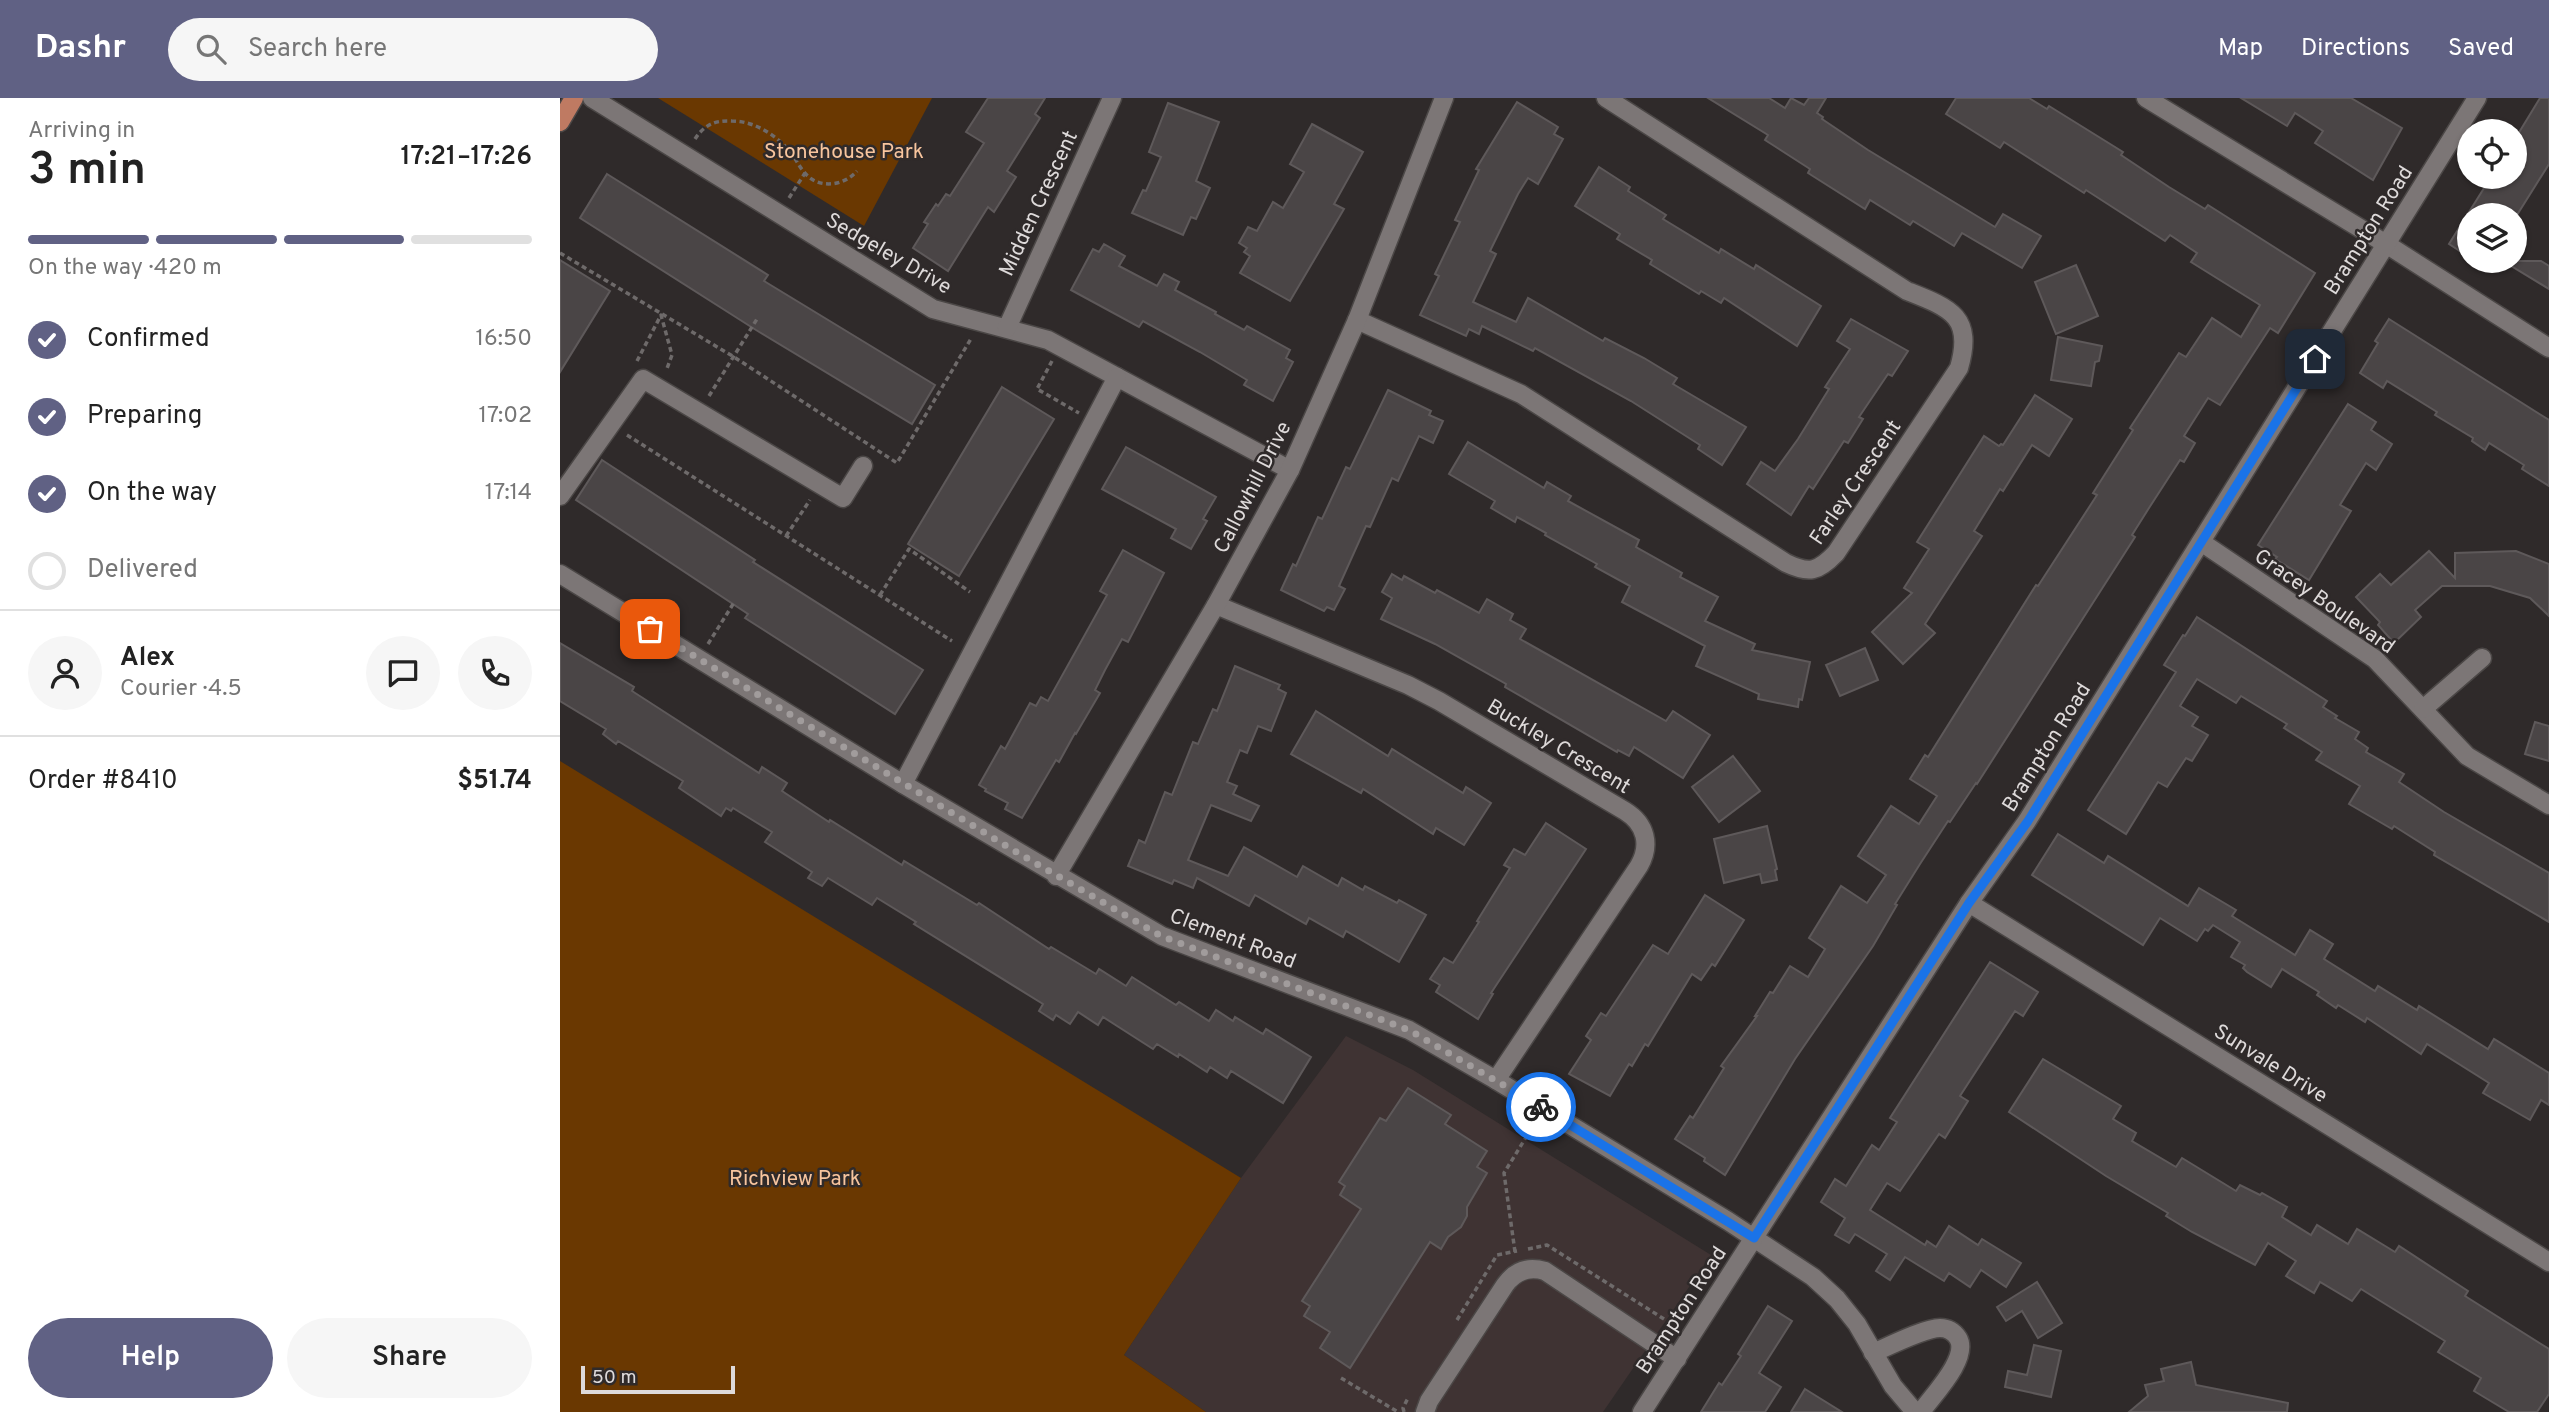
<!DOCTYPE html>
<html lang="en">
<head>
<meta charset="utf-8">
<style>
	body { margin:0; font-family:Overpass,sans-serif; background:#f6f6f6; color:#222; height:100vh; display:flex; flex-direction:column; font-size:26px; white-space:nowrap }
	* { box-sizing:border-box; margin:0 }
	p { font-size:23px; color:#767676 }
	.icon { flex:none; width:38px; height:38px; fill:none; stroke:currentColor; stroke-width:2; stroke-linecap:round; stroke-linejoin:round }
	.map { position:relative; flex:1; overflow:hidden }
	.details { display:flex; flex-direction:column; background:#fff; width:560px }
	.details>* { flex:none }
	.fabs { position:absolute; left:1897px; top:21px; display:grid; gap:14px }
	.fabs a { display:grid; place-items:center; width:70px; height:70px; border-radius:50%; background:#fff; box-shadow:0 2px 5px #0004; font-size:35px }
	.scale { position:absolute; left:21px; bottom:18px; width:154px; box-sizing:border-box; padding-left:7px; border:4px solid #dedada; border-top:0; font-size:19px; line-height:24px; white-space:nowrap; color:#dedada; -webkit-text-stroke:5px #2f2a2a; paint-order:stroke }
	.pin { position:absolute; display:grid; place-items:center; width:60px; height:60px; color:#fff; margin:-30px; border-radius:14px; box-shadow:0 4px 10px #0006 }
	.courier { position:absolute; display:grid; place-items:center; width:70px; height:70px; margin:-35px; border:5px solid #1a73e8; border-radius:50%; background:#fff; color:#222; box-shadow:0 2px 9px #0007 }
	.overview em { font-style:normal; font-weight:600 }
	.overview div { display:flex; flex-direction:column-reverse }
	.overview { display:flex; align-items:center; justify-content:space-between; height:119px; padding:0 28px }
	h1 { font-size:46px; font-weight:600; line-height:52px }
	.bar { display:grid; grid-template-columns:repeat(4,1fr); gap:10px 7px; align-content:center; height:84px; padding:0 28px }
	.bar i { height:9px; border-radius:5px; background:#e0e0e0 }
	.bar .current { background:#606184 }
	.bar p { grid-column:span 4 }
	.line { display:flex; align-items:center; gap:18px; padding:0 28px; border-top:2px solid #e0e0e0 }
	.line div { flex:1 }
	.round { display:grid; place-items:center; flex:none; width:74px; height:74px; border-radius:37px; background:#f6f6f6 }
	ol { padding:0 28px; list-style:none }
	li { display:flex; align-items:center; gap:21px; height:77px }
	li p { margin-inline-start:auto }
	li .icon { padding:7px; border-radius:50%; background:#606184; color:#fff; stroke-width:4 }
	li:last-child { color:#767676 }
	li i { width:38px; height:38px; border:4px solid #e0e0e0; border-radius:50% }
	.action { display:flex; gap:14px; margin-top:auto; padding:14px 28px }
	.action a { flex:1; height:80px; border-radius:42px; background:#606184; color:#fff; font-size:28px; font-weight:600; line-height:80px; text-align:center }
	.action a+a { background:#f6f6f6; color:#222 }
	header { display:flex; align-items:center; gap:42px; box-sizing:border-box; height:98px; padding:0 35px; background:#606184; color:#fff }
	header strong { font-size:33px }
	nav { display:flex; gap:38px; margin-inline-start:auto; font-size:24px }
	.search { width:490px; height:63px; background:#f6f6f6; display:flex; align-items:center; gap:18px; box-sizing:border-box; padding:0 24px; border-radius:38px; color:#767676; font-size:26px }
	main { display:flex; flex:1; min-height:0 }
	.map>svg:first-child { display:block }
	.built { fill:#3f3333 }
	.green { fill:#6a3801 }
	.building { fill:#4a4546; stroke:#5e595a; stroke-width:2 }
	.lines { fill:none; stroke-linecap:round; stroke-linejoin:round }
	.minor-casing { stroke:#4b4746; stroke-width:21 }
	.major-casing { stroke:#4b4746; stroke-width:21 }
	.path { stroke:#6e6a6a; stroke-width:3.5; stroke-dasharray:5 3.5; stroke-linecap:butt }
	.minor { stroke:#7c7676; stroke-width:18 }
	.major { stroke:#bf7a62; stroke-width:18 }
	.done { stroke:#a19c9c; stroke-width:7; stroke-dasharray:0 12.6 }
	.route { stroke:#1a73e8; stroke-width:9 }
	.labels { text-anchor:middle; stroke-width:5; stroke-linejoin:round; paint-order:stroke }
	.park-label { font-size:21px; fill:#f8c59e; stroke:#2f2a2a }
	.street-label { font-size:21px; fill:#dedada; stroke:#2f2a2a }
</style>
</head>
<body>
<header>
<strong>Dashr</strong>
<div class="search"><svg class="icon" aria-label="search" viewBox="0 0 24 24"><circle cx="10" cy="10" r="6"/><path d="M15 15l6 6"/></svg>Search here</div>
<nav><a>Map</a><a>Directions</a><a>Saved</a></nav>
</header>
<main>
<section class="details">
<div class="overview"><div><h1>3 min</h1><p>Arriving in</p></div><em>17:21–17:26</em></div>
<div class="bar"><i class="current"></i><i class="current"></i><i class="current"></i><i></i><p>On the way · 420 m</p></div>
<ol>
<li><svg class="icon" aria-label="check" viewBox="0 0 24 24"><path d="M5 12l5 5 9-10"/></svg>Confirmed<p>16:50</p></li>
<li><svg class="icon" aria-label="check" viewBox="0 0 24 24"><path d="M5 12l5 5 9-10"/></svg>Preparing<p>17:02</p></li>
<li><svg class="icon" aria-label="check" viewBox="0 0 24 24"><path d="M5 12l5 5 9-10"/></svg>On the way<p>17:14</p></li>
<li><i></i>Delivered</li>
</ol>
<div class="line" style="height:126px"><a class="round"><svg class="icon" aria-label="person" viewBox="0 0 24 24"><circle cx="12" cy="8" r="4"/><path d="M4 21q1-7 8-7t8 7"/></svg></a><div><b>Alex</b><p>Courier · 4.5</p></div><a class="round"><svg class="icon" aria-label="chat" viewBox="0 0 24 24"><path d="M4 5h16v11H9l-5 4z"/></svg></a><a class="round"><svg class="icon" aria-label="phone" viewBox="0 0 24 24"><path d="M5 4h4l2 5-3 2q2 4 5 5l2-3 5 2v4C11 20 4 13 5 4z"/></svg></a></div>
<div class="line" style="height:91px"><div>Order #8410</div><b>$51.74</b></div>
<div class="action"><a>Help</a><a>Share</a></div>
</section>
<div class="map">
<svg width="1989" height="1314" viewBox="0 0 1989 1314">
	<rect width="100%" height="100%" fill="#2f2a2a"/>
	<polygon class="built" points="786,938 853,972 1151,1157 1043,1314 646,1314 564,1257 681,1080"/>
	<g class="green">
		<polygon points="98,0 372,0 304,128"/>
		<polygon points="0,663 681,1080 564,1257 646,1314 0,1314"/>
	</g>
	<g class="building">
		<polygon points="428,0 485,0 475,16 480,20 447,73 456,79 434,114 428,109 388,173 353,150 368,126 364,124 376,106 378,108 386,96 390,98 424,45 406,34"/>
		<polygon points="1148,0 1209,0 1225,10 1231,0 1244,7 1249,0 1266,0 1257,15 1263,19 1262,21 1308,52 1435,129 1443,116 1481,138 1462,170 1402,135 1394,148 1353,123 1350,127 1310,102 1305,111 1248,75 1250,71 1205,42 1208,37"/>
		<polygon points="1396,0 1469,0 1487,11 1489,8 1563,54 1561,57 1609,89 1645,111 1648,107 1755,175 1718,235 1710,230 1660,307 1648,300 1624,338 1635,345 1624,364 1620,362 1589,410 1572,437 1575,439 1417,686 1416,685 1390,724 1388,723 1360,766 1335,806 1337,807 1313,848 1235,961 1165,1077 1144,1063 1145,1060 1115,1041 1130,1018 1133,1020 1164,970 1161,968 1197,918 1195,918 1210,894 1213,895 1230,868 1248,879 1265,851 1249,840 1281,788 1307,805 1326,777 1298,758 1331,708 1359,726 1377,698 1350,681 1365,657 1368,659 1476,487 1478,488 1537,397 1533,395 1573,332 1570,330 1619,255 1626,259 1652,220 1681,239 1700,207 1631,164 1637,155 1610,137 1605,143 1526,92 1524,95 1444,44 1440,50 1386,16"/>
		<polygon points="1681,0 1791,0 1842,30 1813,82 1755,45 1763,33 1735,15 1727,28"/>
		<polygon points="1980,0 1989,0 1989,66 1957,117 1909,117 1909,159 1889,146 1931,79 1955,79 1955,41"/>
		<polygon points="957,4 998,29 994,36 1003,41 978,86 968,80 958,96 930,153 936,156 913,204 956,224 968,200 1043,243 1045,240 1084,260 1117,280 1113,286 1186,329 1162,367 1138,351 1140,347 1071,303 975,250 973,253 922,228 919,236 909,231 906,238 860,217 879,178 875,176 900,124 895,122 919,72 916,71"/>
		<polygon points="608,5 659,24 636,83 650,90 636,121 631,119 623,137 572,115 583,92 586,93 601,59 589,54"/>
		<polygon points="752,26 803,54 774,106 784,111 730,203 680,175 690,158 684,154 687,150 679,145 688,129 697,133 713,104 723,110 744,74 730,66"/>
		<polygon points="1039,69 1070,89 1068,93 1106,117 1103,121 1159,155 1161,151 1194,171 1196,167 1261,208 1237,248 1164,200 1161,205 1141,193 1139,196 1090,166 1092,162 1057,141 1060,136 1015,108"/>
		<polygon points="47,76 208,177 204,183 375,287 352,326 196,232 20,120"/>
		<polygon points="544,146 565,158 559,168 597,188 604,176 619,184 615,192 656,214 655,216 684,232 687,228 730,252 726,260 733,264 713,303 684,287 687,282 640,254 583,223 579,229 511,192 533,151 539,154"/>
		<polygon points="0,162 50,193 0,274"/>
		<polygon points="1943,163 1981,163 1989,168 1989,191"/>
		<polygon points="1516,167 1538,218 1496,236 1475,184"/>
		<polygon points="1291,221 1348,253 1332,278 1328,276 1299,319 1303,321 1288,345 1284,343 1253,391 1249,388 1231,417 1187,386 1201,364 1215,373 1238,341 1269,291 1265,289 1290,251 1277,243"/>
		<polygon points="1829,221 1989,322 1989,388 1962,371 1964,367 1929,345 1925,352 1912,343 1913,340 1875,317 1877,314 1827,283 1823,290 1800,275 1818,245 1815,243"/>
		<polygon points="1498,239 1542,248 1539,263 1535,264 1531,288 1491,282"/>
		<polygon points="442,289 494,321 399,478 348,446"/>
		<polygon points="828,292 871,313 869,317 883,323 873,345 859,338 838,383 832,380 810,429 806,428 779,488 785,491 774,512 767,509 764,513 721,492 733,466 736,468 758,419 762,421 786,369 790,371"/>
		<polygon points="1475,297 1512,321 1489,358 1472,347 1443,393 1440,391 1414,433 1422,438 1365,526 1375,535 1343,566 1312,534 1352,495 1344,490 1369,451 1357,444 1424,338 1439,348 1441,346 1443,347"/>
		<polygon points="1788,306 1816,324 1811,332 1832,346 1816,372 1806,365 1780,407 1791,413 1749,482 1715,461 1717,459 1698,447"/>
		<polygon points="908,344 984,390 987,384 1011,398 1008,403 1079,442 1076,449 1122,475 1120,479 1158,499 1145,523 1195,546 1192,552 1250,564 1242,602 1239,601 1238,609 1198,601 1199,596 1136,568 1145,548 1062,504 1070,488 1035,469 1037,466 985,437 986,435 957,419 955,424 931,410 935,403 889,376"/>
		<polygon points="566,349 656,399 643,421 647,423 631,451 611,440 616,431 542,391"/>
		<polygon points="42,362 195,462 193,464 363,572 335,616 185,520 188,516 16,402"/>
		<polygon points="563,452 604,475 568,544 562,541 545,572 535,592 540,595 516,636 515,635 499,664 496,662 462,720 445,711 448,705 425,693 426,691 419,687 441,648 445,651 470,605 476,608 481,599 488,603 547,497 540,493"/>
		<polygon points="1869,453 1895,480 1895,455 1956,453 1989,466 1989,518 1970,500 1930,488 1882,488 1855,512 1861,519 1834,545 1818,527 1820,524 1796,499 1820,476 1831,487"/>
		<polygon points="832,476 842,482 844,478 875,495 877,492 919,515 927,501 953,516 950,522 966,531 960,541 1106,623 1113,613 1150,637 1123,680 1074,649 1069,658 1058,652 1057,654 945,589 946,586 875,546 821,521 832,500 822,494"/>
		<polygon points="1637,519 1767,603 1763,609 1777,618 1775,620 1799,634 1795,641 1808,650 1806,654 1844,676 1839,684 1884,714 1989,775 1989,824 1874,757 1875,754 1834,728 1832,731 1789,706 1800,688 1756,662 1762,654 1724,630 1727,626 1681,598 1676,605 1637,581 1620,608 1638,619 1632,628 1648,637 1632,663 1626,660 1607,689 1598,684 1566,736 1528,712 1616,574 1604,567 1623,537 1625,538"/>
		<polygon points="0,545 74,589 72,593 199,675 202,669 227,685 222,693 269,724 270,722 342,767 344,763 417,807 419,805 489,851 491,849 536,876 539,871 566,888 572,879 616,907 619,904 649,923 656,912 673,923 675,919 703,936 706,931 751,959 723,1005 671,973 667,980 650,969 647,974 619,956 618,959 597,946 593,951 543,919 538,927 518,914 510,926 496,917 493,922 479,913 483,906 354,826 356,824 317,800 312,807 268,780 262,788 248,780 252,774 205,744 212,734 173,710 171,713 166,710 161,718 119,690 123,683 58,643 56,646 43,636 46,631 0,603"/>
		<polygon points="1305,550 1318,582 1280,598 1266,567"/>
		<polygon points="675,568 720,587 718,591 726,595 711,633 698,628 687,655 680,652 667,684 677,688 673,696 699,708 691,723 651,707 628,762 668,778 684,749 737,779 743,768 778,788 782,780 803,792 805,788 837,805 839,802 866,817 839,864 786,833 783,839 749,820 746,826 695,797 689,808 637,780 633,790 614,782 612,786 568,768 579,742 585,745 605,694 612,697 633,644 638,646 653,611 657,613"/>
		<polygon points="756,613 828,658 832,651 903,695 906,689 931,705 904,747 876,730 873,736 803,691 801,695 731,656"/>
		<polygon points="1975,624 1989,628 1989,663 1965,656"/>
		<polygon points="1173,658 1200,693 1159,724 1132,689"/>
		<polygon points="986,725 1026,751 931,895 933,896 918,921 876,894 880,887 870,881 884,860 893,865 919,824 917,823 950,770 944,767 954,751 965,757"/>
		<polygon points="1207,728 1217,771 1215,772 1217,782 1202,785 1200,776 1164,785 1154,741"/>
		<polygon points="1498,736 1544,765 1548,758 1628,808 1639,790 1676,812 1672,818 1735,857 1750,832 1773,846 1764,861 1815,893 1818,888 1857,912 1859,908 1928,951 1934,941 1989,975 1989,1007 1981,1002 1970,1022 1923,995 1929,985 1867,946 1861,956 1807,920 1805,924 1778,907 1776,910 1757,897 1759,894 1722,871 1711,889 1687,874 1683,870 1685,867 1671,859 1680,844 1653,827 1648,833 1645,831 1637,843 1600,820 1583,847 1472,777"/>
		<polygon points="1145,797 1184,822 1155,868 1152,866 1141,882 1132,876 1088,948 1085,946 1072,968 1069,966 1050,998 1009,976 1031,942 1026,938 1041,915 1046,918 1093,847 1108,856"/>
		<polygon points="1430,864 1478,894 1463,918 1455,913 1400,998 1408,1003 1385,1040 1379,1036 1340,1093 1327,1085 1310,1112 1365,1147 1367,1143 1376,1149 1389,1128 1418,1147 1422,1141 1461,1165 1446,1189 1421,1172 1410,1189 1389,1175 1384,1183 1345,1159 1330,1182 1316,1173 1327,1156 1295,1136 1289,1145 1275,1137 1285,1120 1261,1104 1275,1081 1286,1088 1312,1047 1319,1052 1337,1024 1330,1020"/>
		<polygon points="1483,961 1561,1008 1553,1021 1576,1035 1572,1043 1616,1069 1622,1060 1676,1093 1680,1087 1700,1097 1702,1095 1727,1109 1722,1119 1751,1137 1757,1127 1788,1146 1797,1131 1835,1154 1839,1148 1908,1193 1905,1198 1989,1251 1989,1296 1977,1314 1949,1314 1914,1293 1921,1280 1878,1254 1885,1243 1801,1191 1792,1203 1760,1184 1754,1195 1726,1178 1736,1163 1708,1145 1695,1167 1632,1134 1606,1118 1608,1115 1546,1078 1449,1014"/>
		<polygon points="848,990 891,1017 885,1026 927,1053 917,1069 927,1075 907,1109 907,1118 901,1129 888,1139 881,1151 870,1144 790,1270 760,1250 770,1234 744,1218 750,1208 742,1203 801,1111 780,1097 785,1088 779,1084 820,1020 826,1023"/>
		<polygon points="1477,1184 1502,1225 1478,1240 1462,1213 1446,1223 1437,1209"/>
		<polygon points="1208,1208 1232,1223 1199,1275 1221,1289 1205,1314 1141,1314 1159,1285 1162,1287 1181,1258 1178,1256"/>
		<polygon points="1474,1247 1501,1253 1491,1299 1445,1289 1448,1273 1467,1277"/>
		<polygon points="1631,1264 1636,1287 1728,1305 1727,1314 1569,1314 1588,1298 1585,1287 1604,1283 1601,1271"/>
		<polygon points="1245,1291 1282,1314 1231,1314"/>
	</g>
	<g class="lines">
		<g class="minor-casing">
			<g id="minor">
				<polyline points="32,0 373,211 488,242 730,372"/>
				<polyline points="1586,0 1826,146 1989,250"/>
				<path d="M797,222L961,296L1226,465C1249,476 1258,474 1276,455L1399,270C1414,218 1390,210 1347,193L1046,0"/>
				<polyline points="447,230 552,0"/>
				<polyline points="0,398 83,281 283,400 303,368"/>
				<polyline points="1641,444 1815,561 1907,658 1989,707"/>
				<polyline points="0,476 343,686 602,838 849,932 936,982 1168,1123 1253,1179 1277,1201 1297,1226 1333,1288 1355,1314"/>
				<path d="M656,507L848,587L879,603L1065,713C1086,726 1091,747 1079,768L936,982"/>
				<polyline points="1863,611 1922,560"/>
				<polyline points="343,686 557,279"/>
				<polyline points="496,778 656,507 730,372 797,222 884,0"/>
				<polyline points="1409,805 1989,1164"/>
				<path d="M1313,1255C1329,1248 1365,1230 1380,1230C1388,1230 1394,1234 1398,1240C1410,1260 1372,1298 1361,1314"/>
				<path d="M865,1314L869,1303L945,1187C955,1173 968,1168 985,1173L1117,1261"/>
				<polyline points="1082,1314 1409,805 1467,723 1917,0"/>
			</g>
		</g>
		<g class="major-casing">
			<polyline id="major" points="0,24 14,0"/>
		</g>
		<g class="path">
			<path d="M135,41C144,27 155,22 172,23C192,23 211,34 225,48C234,56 237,66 244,74C258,92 284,88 297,73"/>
			<polyline points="229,100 245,75"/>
			<polyline points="0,155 174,259 337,365 412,239"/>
			<polyline points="77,263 101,217 112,257 106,273"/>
			<polyline points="492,263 477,291 519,315"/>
			<polyline points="149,298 197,221"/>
			<polyline points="67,337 392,543"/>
			<polyline points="226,438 250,402"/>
			<polyline points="320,497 349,451 410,494"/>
			<polyline points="148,546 175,503"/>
			<polyline points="968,1151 987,1147 1104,1221"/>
			<polyline points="955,1154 944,1075 973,1028"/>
			<polyline points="897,1222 937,1157 957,1153"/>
			<polyline points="781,1280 838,1314"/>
			<polyline points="844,1314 843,1310 848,1300"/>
		</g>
		<use href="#minor" class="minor"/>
		<use href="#major" class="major"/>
	</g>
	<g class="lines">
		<polyline class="done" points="90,531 453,752 601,838 849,932 981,1009"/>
		<polyline class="route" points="981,1009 1194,1140 1409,805 1468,723 1755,261"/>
	</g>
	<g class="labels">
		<g class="park-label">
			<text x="284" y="60">Stonehouse Park</text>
			<text x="235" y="1087">Richview Park</text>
		</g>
		<g class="street-label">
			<text transform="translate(478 105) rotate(-65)" y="7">Midden Crescent</text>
			<text transform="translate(1808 132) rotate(-58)" y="7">Brampton Road</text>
			<text transform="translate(329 155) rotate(30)" y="7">Sedgeley Drive</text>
			<text transform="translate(1295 384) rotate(-56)" y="7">Farley Crescent</text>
			<text transform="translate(692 389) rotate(-63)" y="7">Callowhill Drive</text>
			<text transform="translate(1765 503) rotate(35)" y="7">Gracey Boulevard</text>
			<text transform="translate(999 648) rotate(31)" y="7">Buckley Crescent</text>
			<text transform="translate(1486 649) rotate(-58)" y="7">Brampton Road</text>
			<text transform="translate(673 840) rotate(21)" y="7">Clement Road</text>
			<text transform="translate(1711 965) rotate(32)" y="7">Sunvale Drive</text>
			<text transform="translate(1121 1212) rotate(-57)" y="7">Brampton Road</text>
		</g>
	</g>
</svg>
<div class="fabs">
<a><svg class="icon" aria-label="locate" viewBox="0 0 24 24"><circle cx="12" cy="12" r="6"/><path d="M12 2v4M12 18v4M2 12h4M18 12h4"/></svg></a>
<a><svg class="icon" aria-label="layers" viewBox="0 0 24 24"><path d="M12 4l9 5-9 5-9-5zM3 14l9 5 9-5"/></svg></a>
</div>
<div class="scale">50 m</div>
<div class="pin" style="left:90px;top:531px;background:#ea580c"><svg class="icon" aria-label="bag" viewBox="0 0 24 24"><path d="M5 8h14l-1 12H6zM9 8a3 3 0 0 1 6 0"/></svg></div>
<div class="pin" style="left:1755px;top:261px;background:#1f2937"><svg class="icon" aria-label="home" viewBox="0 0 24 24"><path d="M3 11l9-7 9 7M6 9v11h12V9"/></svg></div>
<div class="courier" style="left:981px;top:1009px"><svg class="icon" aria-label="bike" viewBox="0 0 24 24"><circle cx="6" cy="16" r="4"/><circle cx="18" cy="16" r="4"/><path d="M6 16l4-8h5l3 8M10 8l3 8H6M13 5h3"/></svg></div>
</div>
</main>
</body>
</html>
